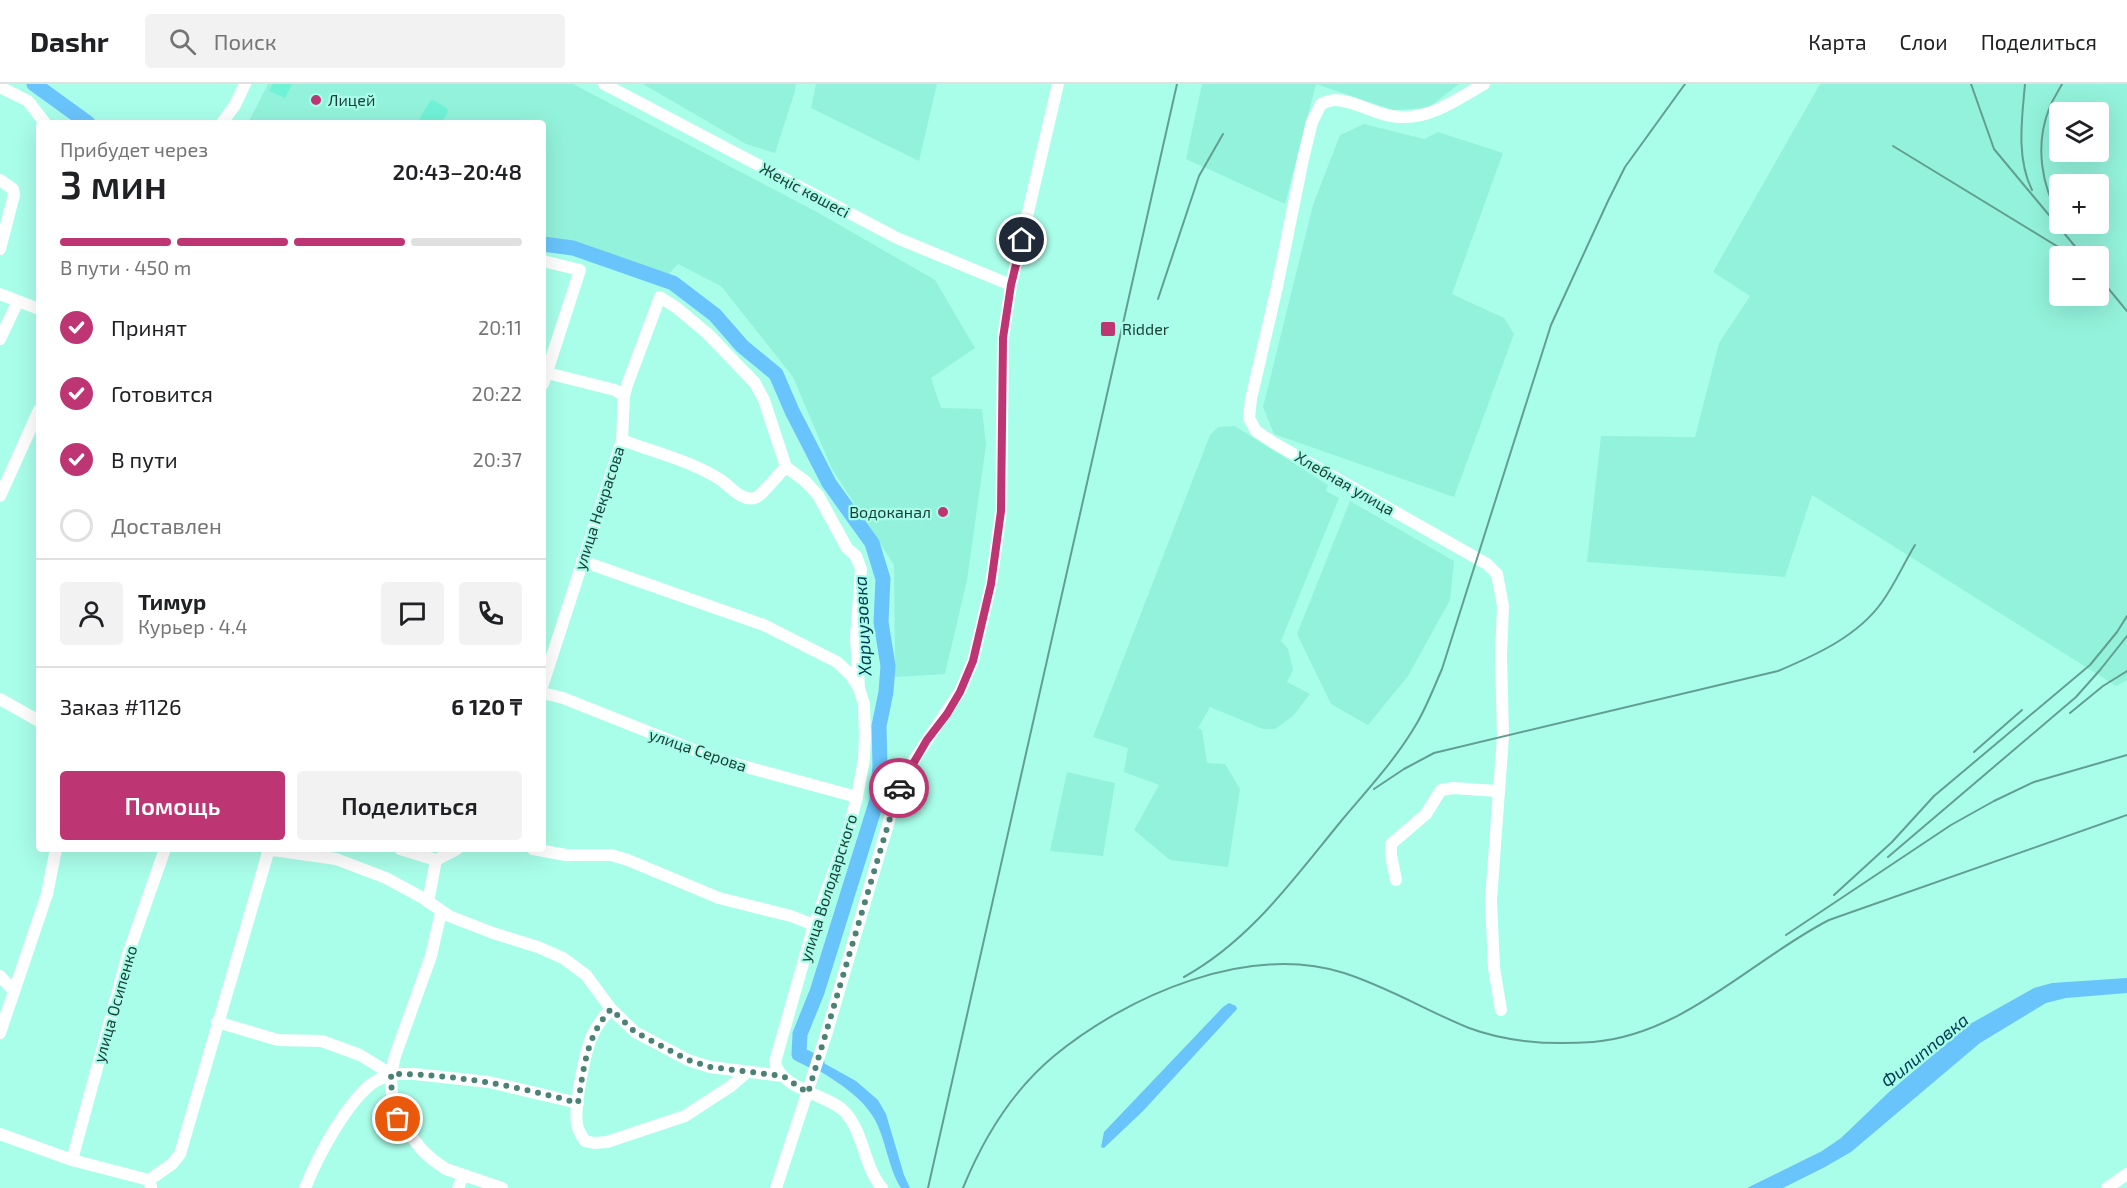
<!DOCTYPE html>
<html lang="ru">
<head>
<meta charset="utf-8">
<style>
	body { margin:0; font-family:"Exo 2",sans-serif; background:#f2f2f2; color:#202124; height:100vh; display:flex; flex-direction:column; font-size:22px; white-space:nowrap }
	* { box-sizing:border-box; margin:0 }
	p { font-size:20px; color:#757577 }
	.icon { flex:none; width:33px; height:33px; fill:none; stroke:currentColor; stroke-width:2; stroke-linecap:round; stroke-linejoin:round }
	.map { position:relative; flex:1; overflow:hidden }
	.details { position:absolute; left:36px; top:36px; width:510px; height:732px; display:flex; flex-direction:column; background:#fff; border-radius:6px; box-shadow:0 6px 24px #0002 }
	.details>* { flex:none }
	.buttons { position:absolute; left:2049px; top:18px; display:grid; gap:12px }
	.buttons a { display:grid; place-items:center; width:60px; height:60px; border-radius:6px; background:#fff; box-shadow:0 6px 24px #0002; font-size:30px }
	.pin { position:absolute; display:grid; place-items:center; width:51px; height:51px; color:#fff; margin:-26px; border:3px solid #fff; border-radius:50%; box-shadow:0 2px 6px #0007 }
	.courier { position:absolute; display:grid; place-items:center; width:60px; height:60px; margin:-30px; border:4px solid #bd3573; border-radius:50%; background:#fff; color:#222; box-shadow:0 2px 8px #0007 }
	.summary em { font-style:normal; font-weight:600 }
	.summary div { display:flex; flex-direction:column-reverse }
	.summary { display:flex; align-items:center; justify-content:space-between; height:102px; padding:0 24px }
	h1 { font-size:39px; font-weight:600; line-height:45px }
	.bar { display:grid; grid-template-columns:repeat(4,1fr); gap:9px 6px; align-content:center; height:72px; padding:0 24px }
	.bar i { height:8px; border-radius:4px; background:#e0e0e0 }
	.bar .current { background:#bd3573 }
	.bar p { grid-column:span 4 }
	.line { display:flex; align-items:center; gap:15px; padding:0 24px; border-top:2px solid #e0e0e0 }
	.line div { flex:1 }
	.round { display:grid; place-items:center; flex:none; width:63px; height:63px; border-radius:6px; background:#f2f2f2 }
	ol { padding:0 24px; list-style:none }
	li { display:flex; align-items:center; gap:18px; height:66px }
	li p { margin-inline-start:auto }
	li .icon { padding:6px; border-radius:50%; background:#bd3573; color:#fff; stroke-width:4 }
	li:last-child { color:#757577 }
	li i { width:33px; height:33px; border:3px solid #e0e0e0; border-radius:50% }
	.primary-button { display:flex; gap:12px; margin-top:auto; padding:12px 24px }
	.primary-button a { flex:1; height:69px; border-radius:6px; background:#bd3573; color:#fff; font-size:24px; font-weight:600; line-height:69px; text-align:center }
	.primary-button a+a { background:#f2f2f2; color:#202124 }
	header { display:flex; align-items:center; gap:36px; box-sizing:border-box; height:84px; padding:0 30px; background:#fff; border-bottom:2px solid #e0e0e0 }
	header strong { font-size:28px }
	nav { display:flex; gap:33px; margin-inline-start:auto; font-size:21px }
	.search { width:420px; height:54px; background:#f2f2f2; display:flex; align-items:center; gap:15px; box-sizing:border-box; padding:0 21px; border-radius:6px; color:#757577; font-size:22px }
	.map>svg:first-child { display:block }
	.built { fill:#93f2db; fill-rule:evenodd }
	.green { fill:#70f2d6 }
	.water { fill:#69c4fb }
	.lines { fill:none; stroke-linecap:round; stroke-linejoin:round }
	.river { stroke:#69c4fb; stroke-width:15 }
	.minor { stroke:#fff; stroke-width:12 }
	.rail { stroke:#629f91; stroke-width:2 }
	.done { stroke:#4c8175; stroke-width:6; stroke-dasharray:0 10.8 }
	.route { stroke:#bd3573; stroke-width:8 }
	.poi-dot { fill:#bd3573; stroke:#a9fee9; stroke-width:2 }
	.labels { text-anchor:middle; stroke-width:4.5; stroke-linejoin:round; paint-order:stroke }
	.poi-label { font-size:16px; fill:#1a3e36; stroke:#a9fee9; text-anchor:start }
	.street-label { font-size:16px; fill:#1a3e36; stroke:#a9fee9 }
	.water-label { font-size:18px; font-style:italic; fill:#013954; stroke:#a9fee9 }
</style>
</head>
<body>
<header>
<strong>Dashr</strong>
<div class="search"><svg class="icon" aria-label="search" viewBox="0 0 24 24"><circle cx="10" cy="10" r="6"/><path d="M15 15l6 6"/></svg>Поиск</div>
<nav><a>Карта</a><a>Слои</a><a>Поделиться</a></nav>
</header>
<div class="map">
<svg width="2127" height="1104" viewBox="0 0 2127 1104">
	<rect width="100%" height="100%" fill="#a9fee9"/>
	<g class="built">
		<polygon points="268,0 573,0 817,128 935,196 975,264 931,294 941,324 982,325 986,361 967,496 945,590 895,593 894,481 832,385 793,293 721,202 678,180 669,190 578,158 543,154 543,39 248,39"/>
		<polygon points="643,0 796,0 795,7 775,69 746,60"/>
		<polygon points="816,0 937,0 919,77 811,24"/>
		<polygon points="1202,0 1459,0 1428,24 1393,26 1316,0 1285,120 1186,75"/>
		<path d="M1820,0H2127V596L2116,602L1812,411L1785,493L1587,478L1601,352L1695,353L1719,259L1750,212L1713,188ZM2060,28H2098V68H2060ZM2060,100H2098V140H2060ZM2060,172H2098V212H2060Z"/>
		<polygon points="1364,40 1424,55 1438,48 1503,69 1452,210 1504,234 1514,250 1454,413 1274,350 1263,323 1313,121 1340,51"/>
		<polygon points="1235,342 1328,401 1326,407 1339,414 1281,557 1288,565 1293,586 1287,598 1310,610 1293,632 1275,645 1263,645 1210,623 1198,644 1202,646 1207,679 1225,680 1240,705 1228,783 1170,776 1134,746 1159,701 1124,688 1128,664 1093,653 1210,351 1218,343"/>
		<polygon points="1350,417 1454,477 1450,516 1408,592 1368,641 1331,620 1297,550"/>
		<polygon points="1067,688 1115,699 1103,772 1050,767"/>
	</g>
	<g class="green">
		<polygon points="273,0 292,0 285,14 269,7"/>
		<polygon points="433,16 447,24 448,28 441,39 417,39 430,17"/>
	</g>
	<g class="water">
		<polygon points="2127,894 2127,909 2066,914 2046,919 1980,959 1851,1068 1825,1083 1783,1104 1747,1104 1822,1067 1841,1054 1889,1008 1970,940 2034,904 2052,899"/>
		<polygon points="1229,919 1236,922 1237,925 1143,1027 1104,1064 1101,1063 1104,1048 1223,923"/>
		<path d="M802,967L856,997L878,1016L886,1030L904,1091L910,1104H901C887,1082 886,1052 872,1031C856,1006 823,990 799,974Z"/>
	</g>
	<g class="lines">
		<g class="river">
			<polyline points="34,0 88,39"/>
			<polyline points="543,160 573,164 673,199 715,231 742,262 776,290 792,327 829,399 872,459 883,495 881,538 888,582 886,608 879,642 880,682 877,716 817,908 800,950 799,970 817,979"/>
		</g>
		<g class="minor">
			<polyline points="604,0 897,154 1011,201"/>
			<path d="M1484,0C1459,14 1432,34 1402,33C1377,33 1356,16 1335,16C1330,16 1326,18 1321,20L1312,38L1303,75L1277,203L1251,315L1249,334L1256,347L1274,359L1487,480L1497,490L1503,522L1501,571L1503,652L1491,816L1494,884L1501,926"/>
			<polyline points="0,3 28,17 45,39"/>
			<polyline points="222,39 235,21 245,0"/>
			<polyline points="0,96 13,105 14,111 0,165"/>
			<polyline points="543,177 580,186 543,300"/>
			<polyline points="0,210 39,225"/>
			<polyline points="0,255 18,217"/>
			<polyline points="543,288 615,306 624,312"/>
			<path d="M622,356C654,368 692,377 721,396C730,402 744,420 757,413C763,410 779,389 786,383"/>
			<polyline points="0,412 39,326"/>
			<path d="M582,477L764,541L837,578L851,591L859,604L864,620L865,651L864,675L857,713L847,751L814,841L775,978C780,1005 829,1011 845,1028C864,1049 864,1083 882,1104"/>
			<polyline points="543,600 622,356 624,312 627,301 660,213 677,224 708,250 755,299 764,316 786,383 805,397 818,411 847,464 856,472 861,485 856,554 859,604"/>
			<polyline points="543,609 563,614 717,675 857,713"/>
			<polyline points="0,615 39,637"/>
			<polyline points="266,765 336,775 386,794 423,814 449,832 493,849 538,863 563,874 586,891 611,925 635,948 688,976 710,983 783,992"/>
			<polyline points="400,765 436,776"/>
			<polyline points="533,765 566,771 611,771 628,776 719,814 791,832 814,841"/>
			<polyline points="1396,796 1391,771 1391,760 1426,730 1441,706 1453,704 1497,707"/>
			<polyline points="428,818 436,776 457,765"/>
			<polyline points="441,828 431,872 395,972 391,990 392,1015 398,1035 422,1066 433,1076 446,1085 502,1104"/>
			<polyline points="0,892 14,907"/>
			<path d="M611,925C603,933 597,941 592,952C585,968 574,1022 577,1040C578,1047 581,1051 585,1057L594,1059L607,1058L685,1032L731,1002L746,989"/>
			<polyline points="217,938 278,956 322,957 360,971 391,990 414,990 489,998 578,1019"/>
			<polyline points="0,949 47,810 56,765"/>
			<polyline points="0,1050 72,1076 149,1096 151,1103"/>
			<polyline points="72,1076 128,870 165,765"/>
			<polyline points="149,1096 172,1080 180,1070 269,765"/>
			<path d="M305,1104C318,1072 344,1023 370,1001C376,996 384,993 391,990"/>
			<polyline points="458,1104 463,1092"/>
			<polyline points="776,1104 826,951 898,706 912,679 960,607 973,577 991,500 1001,427 1003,254 1011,201 1058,0"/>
			<polyline points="2107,1104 2127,1090"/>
		</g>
		<g class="rail">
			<polyline points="1971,0 1994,65 2083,172"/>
			<path d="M2025,0C2022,34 2016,74 2032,106"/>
			<polyline points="1893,62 2073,172"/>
			<path d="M2060,134C2041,101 2035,61 2049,25C2052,16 2058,8 2062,0"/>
			<polyline points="2098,192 2127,227"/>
			<polyline points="1158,215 1199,92 1223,50"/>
			<polyline points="2070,629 2103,602 2127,587"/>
			<polyline points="1974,668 2022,626"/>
			<path d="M1374,705L1404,685L1434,669L1778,587C1816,571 1858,552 1882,518C1895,500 1904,479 1915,461"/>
			<polyline points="1888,773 2076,613 2100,586 2127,552"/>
			<polyline points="1834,811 1892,758 1934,712 2090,581 2117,548 2127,532"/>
			<polyline points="1786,851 1951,741 1994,717 2034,698 2127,671"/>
			<path d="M1184,893C1251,856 1295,793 1342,736C1368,705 1397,674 1417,639C1427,622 1434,603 1442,585L1551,241L1608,117L1625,83L1685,0"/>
			<polyline points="928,1104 1177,0"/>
			<path d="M963,1104C983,1055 1013,1006 1054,972C1128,911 1248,859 1344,889C1388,903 1427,927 1469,944C1509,959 1551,961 1593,958C1685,950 1751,876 1829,836L2127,731"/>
		</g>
	</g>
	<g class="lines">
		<path class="done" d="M398,1035L392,1015L391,990C455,990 517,1002 578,1019C584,984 586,952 611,925L635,948L688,976L710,983L783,992L808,1009L899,704"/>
		<polyline class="route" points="899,704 927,656 947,630 960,608 973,577 991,500 1001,427 1003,254 1011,201 1022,156"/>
	</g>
	<g class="poi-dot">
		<circle cx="316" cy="16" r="6"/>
		<rect x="1100" y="237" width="16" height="16" rx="3"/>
		<circle cx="943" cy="428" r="6"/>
	</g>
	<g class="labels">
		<g class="poi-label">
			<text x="328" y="22">Лицей</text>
			<text x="1122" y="251">Ridder</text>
			<text x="931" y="434" text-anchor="end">Водоканал</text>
		</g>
		<g class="street-label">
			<text transform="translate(805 106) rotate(28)" y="6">Жеңіс көшесі</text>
			<text transform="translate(1345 399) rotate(30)" y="6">Хлебная улица</text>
			<text transform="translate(599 424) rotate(-72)" y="6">улица Некрасова</text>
			<text transform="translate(698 666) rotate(19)" y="6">улица Серова</text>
			<text transform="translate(828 804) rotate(-72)" y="6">улица Володарского</text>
			<text transform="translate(115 920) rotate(-74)" y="6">улица Осипенко</text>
		</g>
		<g class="water-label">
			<text transform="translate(863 542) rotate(-93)" y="6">Хариузовка</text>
			<text transform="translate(1925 967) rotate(-39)" y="6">Филипповка</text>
		</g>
	</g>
</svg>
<div class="buttons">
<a><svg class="icon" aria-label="layers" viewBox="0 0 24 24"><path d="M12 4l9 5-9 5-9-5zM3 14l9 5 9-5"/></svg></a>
<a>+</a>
<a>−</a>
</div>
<div class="pin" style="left:398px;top:1035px;background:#ea580c"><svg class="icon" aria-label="bag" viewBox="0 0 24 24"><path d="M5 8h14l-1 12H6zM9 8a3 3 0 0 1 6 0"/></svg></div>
<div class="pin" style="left:1022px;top:156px;background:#1f2937"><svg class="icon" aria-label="home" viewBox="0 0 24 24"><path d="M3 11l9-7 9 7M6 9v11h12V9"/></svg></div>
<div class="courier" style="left:899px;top:704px"><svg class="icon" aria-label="car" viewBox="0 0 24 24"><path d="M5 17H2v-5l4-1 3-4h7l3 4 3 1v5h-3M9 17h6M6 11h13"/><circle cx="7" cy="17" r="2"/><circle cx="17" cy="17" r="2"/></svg></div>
<section class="details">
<div class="summary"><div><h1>3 мин</h1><p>Прибудет через</p></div><em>20:43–20:48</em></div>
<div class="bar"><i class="current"></i><i class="current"></i><i class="current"></i><i></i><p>В пути · 450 m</p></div>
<ol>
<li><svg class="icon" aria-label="check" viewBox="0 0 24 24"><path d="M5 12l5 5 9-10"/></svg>Принят<p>20:11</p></li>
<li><svg class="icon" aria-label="check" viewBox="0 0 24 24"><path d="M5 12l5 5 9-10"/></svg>Готовится<p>20:22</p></li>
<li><svg class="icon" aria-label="check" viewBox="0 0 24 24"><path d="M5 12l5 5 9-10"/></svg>В пути<p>20:37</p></li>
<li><i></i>Доставлен</li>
</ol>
<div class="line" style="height:108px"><a class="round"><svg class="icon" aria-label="person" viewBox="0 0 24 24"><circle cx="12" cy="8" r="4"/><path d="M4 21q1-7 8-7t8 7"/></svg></a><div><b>Тимур</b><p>Курьер · 4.4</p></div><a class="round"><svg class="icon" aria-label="chat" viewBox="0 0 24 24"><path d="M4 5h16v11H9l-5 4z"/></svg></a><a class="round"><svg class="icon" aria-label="phone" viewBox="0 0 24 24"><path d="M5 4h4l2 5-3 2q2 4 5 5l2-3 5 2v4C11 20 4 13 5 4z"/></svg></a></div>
<div class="line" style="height:78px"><div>Заказ #1126</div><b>6 120 ₸</b></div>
<div class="primary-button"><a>Помощь</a><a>Поделиться</a></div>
</section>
</div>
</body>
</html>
